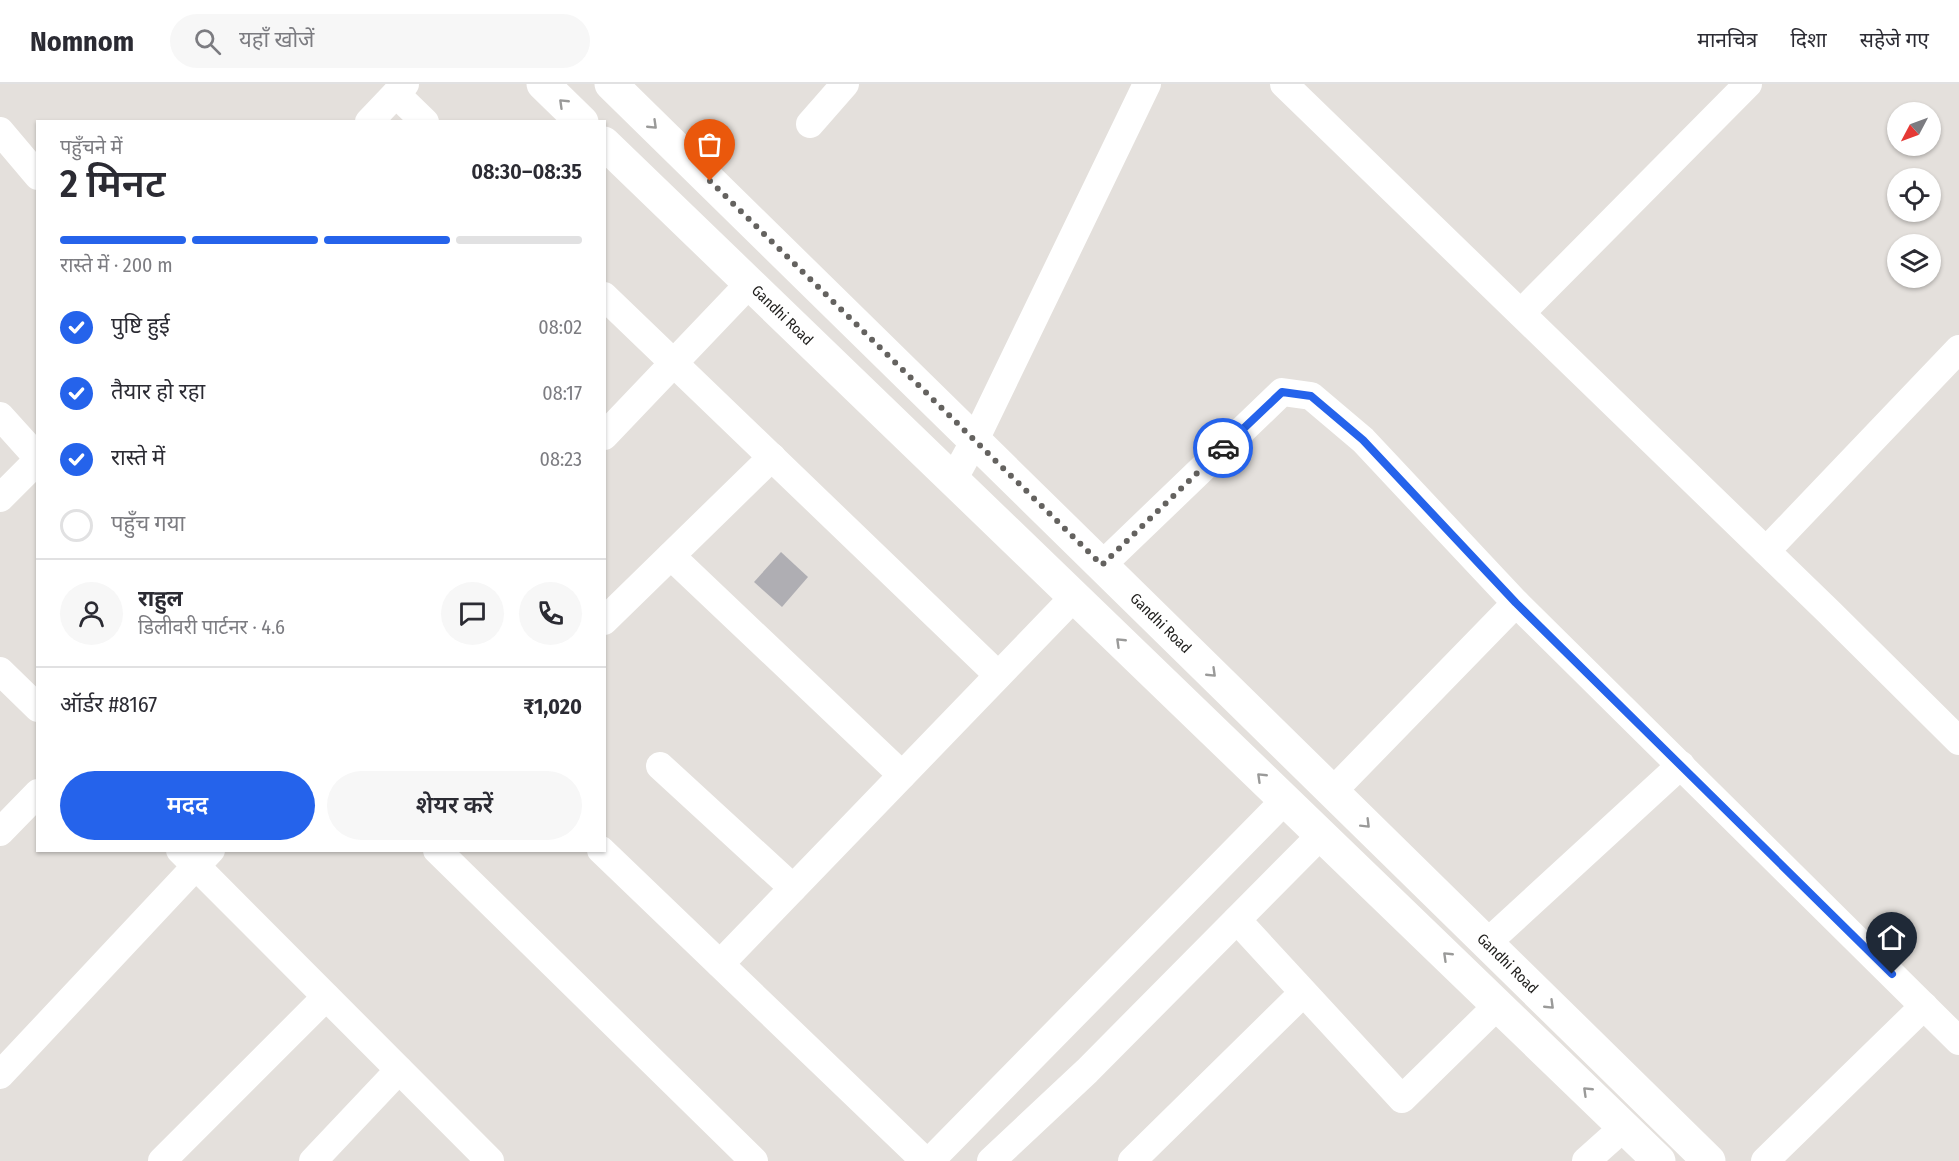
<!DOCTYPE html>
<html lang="hi">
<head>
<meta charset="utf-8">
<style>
	body { margin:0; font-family:"Fira Sans Condensed","Noto Sans Devanagari",sans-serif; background:#f7f7f7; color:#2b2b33; height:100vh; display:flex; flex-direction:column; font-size:22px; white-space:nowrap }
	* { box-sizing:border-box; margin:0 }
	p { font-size:20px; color:#7c7c81 }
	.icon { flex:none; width:33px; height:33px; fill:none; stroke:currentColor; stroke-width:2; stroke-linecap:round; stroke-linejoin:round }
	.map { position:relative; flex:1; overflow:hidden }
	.details { position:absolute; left:36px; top:36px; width:570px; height:732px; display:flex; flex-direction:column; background:#fff; border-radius:0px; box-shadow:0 2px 4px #0004 }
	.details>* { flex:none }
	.needle { width:39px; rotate:229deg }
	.controls { position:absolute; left:1887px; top:18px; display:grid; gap:12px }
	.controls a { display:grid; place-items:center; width:54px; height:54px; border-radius:50%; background:#fff; box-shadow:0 2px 4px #0004; font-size:30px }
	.pin { position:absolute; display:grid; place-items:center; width:51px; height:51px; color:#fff; margin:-62px -26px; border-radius:50% 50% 50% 0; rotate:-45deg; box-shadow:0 0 6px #0007 }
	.pin .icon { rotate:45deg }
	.courier { position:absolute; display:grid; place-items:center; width:60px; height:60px; margin:-30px; border:4px solid #2563eb; border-radius:50%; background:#fff; color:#222; box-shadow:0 2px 8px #0007 }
	.head em { font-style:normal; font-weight:600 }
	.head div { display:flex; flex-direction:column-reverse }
	.head { display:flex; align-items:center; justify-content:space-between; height:102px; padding:0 24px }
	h1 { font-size:39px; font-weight:600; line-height:45px }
	.bar { display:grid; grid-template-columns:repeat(4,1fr); gap:9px 6px; align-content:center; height:72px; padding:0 24px }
	.bar i { height:8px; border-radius:4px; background:#e1e1e2 }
	.bar .selected { background:#2563eb }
	.bar p { grid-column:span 4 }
	.line { display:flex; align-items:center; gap:15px; padding:0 24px; border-top:2px solid #e1e1e2 }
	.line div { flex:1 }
	.round { display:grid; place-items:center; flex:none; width:63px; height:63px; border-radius:32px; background:#f7f7f7 }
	ol { padding:0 24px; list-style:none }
	li { display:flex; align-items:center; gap:18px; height:66px }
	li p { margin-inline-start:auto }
	li .icon { padding:6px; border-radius:50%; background:#2563eb; color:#fff; stroke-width:4 }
	li:last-child { color:#7c7c81 }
	li i { width:33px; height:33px; border:3px solid #e1e1e2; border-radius:50% }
	.button { display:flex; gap:12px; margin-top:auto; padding:12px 24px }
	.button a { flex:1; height:69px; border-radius:36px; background:#2563eb; color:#fff; font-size:24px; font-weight:600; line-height:69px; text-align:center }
	.button a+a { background:#f7f7f7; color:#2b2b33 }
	header { display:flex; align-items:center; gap:36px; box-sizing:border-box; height:84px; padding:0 30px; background:#fff; border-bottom:2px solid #e1e1e2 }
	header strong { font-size:28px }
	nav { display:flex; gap:33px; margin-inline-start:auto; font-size:21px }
	.search { width:420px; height:54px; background:#f7f7f7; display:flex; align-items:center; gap:15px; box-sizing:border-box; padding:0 21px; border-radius:33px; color:#7c7c81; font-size:22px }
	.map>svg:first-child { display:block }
	.building { fill:#afaeb3 }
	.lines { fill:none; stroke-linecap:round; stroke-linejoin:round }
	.minor { stroke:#fff; stroke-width:28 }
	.secondary { stroke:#fff; stroke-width:33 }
	.oneway { stroke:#9a9a99 }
	.done { stroke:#64625f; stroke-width:6; stroke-dasharray:0 10.8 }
	.route { stroke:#2563eb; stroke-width:8 }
	.labels { text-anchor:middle; stroke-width:4.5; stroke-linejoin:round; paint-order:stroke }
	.street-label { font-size:15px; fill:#1f1e1c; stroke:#e4e0dc }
</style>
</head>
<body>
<header>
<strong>Nomnom</strong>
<div class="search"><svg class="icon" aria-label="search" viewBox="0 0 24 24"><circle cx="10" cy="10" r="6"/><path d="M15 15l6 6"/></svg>यहाँ खोजें</div>
<nav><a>मानचित्र</a><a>दिशा</a><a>सहेजे गए</a></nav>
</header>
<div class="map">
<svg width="1959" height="1077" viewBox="0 0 1959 1077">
	<rect width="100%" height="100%" fill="#e4e0dc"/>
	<polygon class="building" points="781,468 808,493 782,523 754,498"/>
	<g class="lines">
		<g class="minor">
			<polyline points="1284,0 1830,529 1959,657"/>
			<polyline points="396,10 425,38"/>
			<polyline points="369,38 405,0"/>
			<polyline points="810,40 845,0"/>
			<polyline points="0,47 38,92"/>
			<polyline points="604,212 998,591"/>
			<polyline points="1521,229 1748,0"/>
			<polyline points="0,332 38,374"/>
			<polyline points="604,352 749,200"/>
			<polyline points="953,396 975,356 1147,0"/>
			<polyline points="0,414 38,376"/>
			<polyline points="1766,467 1959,265"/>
			<polyline points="671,472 902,691"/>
			<polyline points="1102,481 1282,308 1311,312 1363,356 1516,519 1959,957"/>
			<polyline points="604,537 772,373"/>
			<polyline points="0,587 38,624"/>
			<polyline points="660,682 793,804"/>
			<polyline points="1333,707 1516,519"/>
			<polyline points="0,748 38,709"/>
			<polyline points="180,766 490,1077"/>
			<polyline points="437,766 754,1077"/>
			<polyline points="601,766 925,1077"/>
			<polyline points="1237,836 1402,1015 1498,921"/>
			<polyline points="1487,859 1681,681"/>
			<polyline points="720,880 1074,513"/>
			<polyline points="0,991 211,766"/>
			<polyline points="162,1077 326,913"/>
			<polyline points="313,1077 399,986"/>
			<polyline points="930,1077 1285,716"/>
			<polyline points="991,1077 1087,987 1321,751"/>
			<polyline points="1132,1077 1303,909"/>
			<polyline points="1586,1077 1624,1043"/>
			<polyline points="1765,1077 1924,922"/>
		</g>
		<g class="secondary">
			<polyline points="543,0 582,38"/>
			<path id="s1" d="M611,0L1709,1077"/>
			<path id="s2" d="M604,59L1659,1077"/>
		</g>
	</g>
	<defs><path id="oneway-chevron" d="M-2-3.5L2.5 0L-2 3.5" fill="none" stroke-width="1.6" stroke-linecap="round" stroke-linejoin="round" transform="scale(1.5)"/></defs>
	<g class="oneway">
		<use href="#oneway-chevron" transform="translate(563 19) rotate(-136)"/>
		<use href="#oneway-chevron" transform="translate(653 41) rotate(44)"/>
		<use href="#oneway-chevron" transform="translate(1120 558) rotate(-136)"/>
		<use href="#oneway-chevron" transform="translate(1212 589) rotate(44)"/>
		<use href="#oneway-chevron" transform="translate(1261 693) rotate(-136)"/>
		<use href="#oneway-chevron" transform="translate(1366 740) rotate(45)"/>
		<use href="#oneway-chevron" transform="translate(1447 872) rotate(-136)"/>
		<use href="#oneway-chevron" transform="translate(1550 921) rotate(44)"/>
		<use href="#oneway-chevron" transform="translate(1587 1007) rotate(-136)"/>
	</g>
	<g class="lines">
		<polyline class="done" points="710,97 1102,481 1223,364"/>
		<polyline class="route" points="1223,364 1282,308 1311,312 1363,356 1516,519 1892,890"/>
	</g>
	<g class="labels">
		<g class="street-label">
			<text dy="5" stroke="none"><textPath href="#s2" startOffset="248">Gandhi Road</textPath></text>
			<text dy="5" stroke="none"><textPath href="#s1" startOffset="770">Gandhi Road</textPath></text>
			<text dy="5" stroke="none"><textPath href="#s1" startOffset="1256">Gandhi Road</textPath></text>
		</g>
	</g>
</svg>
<div class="controls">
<a><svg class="needle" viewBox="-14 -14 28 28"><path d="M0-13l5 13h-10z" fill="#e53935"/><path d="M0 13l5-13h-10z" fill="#7c7c81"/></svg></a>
<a><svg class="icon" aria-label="locate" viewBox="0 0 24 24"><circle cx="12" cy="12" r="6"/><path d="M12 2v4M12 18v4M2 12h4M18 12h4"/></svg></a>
<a><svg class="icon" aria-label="layers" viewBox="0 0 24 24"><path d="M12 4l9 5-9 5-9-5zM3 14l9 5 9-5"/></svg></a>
</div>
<div class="pin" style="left:710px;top:97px;background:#ea580c"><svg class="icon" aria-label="bag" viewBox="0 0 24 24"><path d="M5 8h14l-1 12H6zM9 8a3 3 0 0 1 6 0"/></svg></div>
<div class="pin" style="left:1892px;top:890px;background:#1f2937"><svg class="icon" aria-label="home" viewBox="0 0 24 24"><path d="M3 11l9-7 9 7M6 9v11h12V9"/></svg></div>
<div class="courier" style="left:1223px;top:364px"><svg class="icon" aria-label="car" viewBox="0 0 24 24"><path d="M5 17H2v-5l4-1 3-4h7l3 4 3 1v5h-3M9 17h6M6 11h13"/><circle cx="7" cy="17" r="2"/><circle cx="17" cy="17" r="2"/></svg></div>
<section class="details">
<div class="head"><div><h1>2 मिनट</h1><p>पहुँचने में</p></div><em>08:30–08:35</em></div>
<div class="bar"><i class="selected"></i><i class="selected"></i><i class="selected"></i><i></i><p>रास्ते में · 200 m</p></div>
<ol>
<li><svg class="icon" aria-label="check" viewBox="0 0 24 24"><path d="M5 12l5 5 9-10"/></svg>पुष्टि हुई<p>08:02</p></li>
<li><svg class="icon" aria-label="check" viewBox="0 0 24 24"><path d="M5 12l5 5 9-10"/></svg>तैयार हो रहा<p>08:17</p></li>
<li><svg class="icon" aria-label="check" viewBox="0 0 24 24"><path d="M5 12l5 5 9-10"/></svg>रास्ते में<p>08:23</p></li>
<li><i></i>पहुँच गया</li>
</ol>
<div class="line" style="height:108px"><a class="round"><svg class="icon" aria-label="person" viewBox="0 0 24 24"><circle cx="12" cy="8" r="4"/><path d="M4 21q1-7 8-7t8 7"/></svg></a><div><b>राहुल</b><p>डिलीवरी पार्टनर · 4.6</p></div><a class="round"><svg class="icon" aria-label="chat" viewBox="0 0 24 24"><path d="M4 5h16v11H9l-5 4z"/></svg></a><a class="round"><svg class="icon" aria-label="phone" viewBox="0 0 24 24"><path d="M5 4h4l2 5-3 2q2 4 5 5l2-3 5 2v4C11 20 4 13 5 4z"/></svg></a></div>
<div class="line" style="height:78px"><div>ऑर्डर #8167</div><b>₹1,020</b></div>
<div class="button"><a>मदद</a><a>शेयर करें</a></div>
</section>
</div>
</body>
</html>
